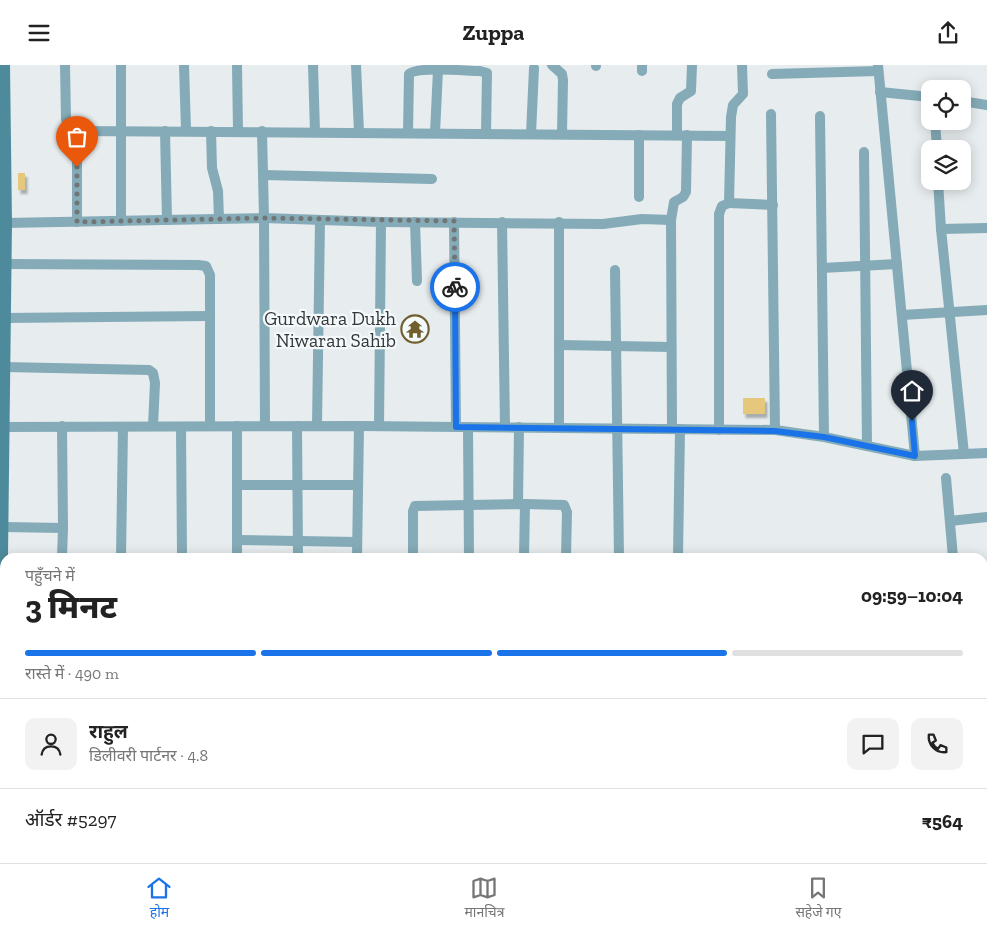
<!DOCTYPE html>
<html lang="hi">
<head>
<meta charset="utf-8">
<style>
	body { margin:0; font-family:"Zilla Slab","Noto Sans Devanagari",serif; background:#f2f2f2; color:#222; height:100vh; display:flex; flex-direction:column; font-size:19px; white-space:nowrap }
	* { box-sizing:border-box; margin:0 }
	p { font-size:16px; color:#767676 }
	.icon { flex:none; width:28px; height:28px; fill:none; stroke:currentColor; stroke-width:2; stroke-linecap:round; stroke-linejoin:round }
	.map { position:relative; flex:1; overflow:hidden }
	.panel { position:absolute; left:0px; top:488px; width:988px; height:311px; display:flex; flex-direction:column; background:#fff; border-radius:15px 15px 0 0; box-shadow:0 2px 12px #0003 }
	.panel>* { flex:none }
	.controls { position:absolute; left:921px; top:15px; display:grid; gap:10px }
	.controls a { display:grid; place-items:center; width:50px; height:50px; border-radius:10px; background:#fff; box-shadow:0 2px 12px #0003; font-size:25px }
	.pin { position:absolute; display:grid; place-items:center; width:42px; height:42px; color:#fff; margin:-51px -21px; border-radius:50% 50% 50% 0; rotate:-45deg; box-shadow:0 0 5px #0007 }
	.pin .icon { rotate:45deg }
	.courier { position:absolute; display:grid; place-items:center; width:50px; height:50px; margin:-25px; border:4px solid #1a73e8; border-radius:50%; background:#fff; color:#222; box-shadow:0 1px 6px #0007 }
	.overview em { font-style:normal; font-weight:800 }
	.overview div { display:flex; flex-direction:column-reverse }
	.overview { display:flex; align-items:center; justify-content:space-between; height:85px; padding:0 25px }
	h1 { font-size:32px; font-weight:800; line-height:38px }
	.bar { display:grid; grid-template-columns:repeat(4,1fr); gap:8px 5px; align-content:center; height:60px; padding:0 25px }
	.bar i { height:6px; border-radius:4px; background:#e0e0e0 }
	.bar .selected { background:#1a73e8 }
	.bar p { grid-column:span 4 }
	.line { display:flex; align-items:center; gap:12px; padding:0 25px; border-top:1px solid #e0e0e0 }
	.line div { flex:1 }
	.round { display:grid; place-items:center; flex:none; width:52px; height:52px; border-radius:10px; background:#f2f2f2 }
	header { display:flex; justify-content:space-between; align-items:center; height:65px; padding:0 25px; background:#fff; font-size:22px; font-weight:800 }
	.dock { display:flex; justify-content:space-around; align-items:center; height:70px; border-top:1px solid #e0e0e0; background:#fff; font-size:14px; color:#767676 }
	.dock a { display:grid; justify-items:center; gap:2px }
	.dock .selected { color:#1a73e8 }
	.map>svg:first-child { display:block }
	.building { fill:#e6c87b; filter:url(#shadow) }
	.lines { fill:none; stroke-linecap:round; stroke-linejoin:round }
	.street { stroke:#84abb7; stroke-width:10 }
	.secondary { stroke:#4d8b9c; stroke-width:12 }
	.done { stroke:#727576; stroke-width:5; stroke-dasharray:0 9 }
	.route { stroke:#1a73e8; stroke-width:6 }
	.labels { text-anchor:middle; stroke-width:4.5; stroke-linejoin:round; paint-order:stroke }
	.poi-label { font-size:19px; fill:#333536; stroke:#f4fafc; text-anchor:end }
</style>
</head>
<body>
<header><svg class="icon" aria-label="menu" viewBox="0 0 24 24"><path d="M4 6h16M4 12h16M4 18h16"/></svg>Zuppa<svg class="icon" aria-label="share" viewBox="0 0 24 24"><path d="M12 15V3M7 8l5-5 5 5M5 13v7h14v-7"/></svg></header>
<div class="map">
<svg width="987" height="798" viewBox="0 0 987 798">
	<defs>
		<filter id="shadow"><feDropShadow dx="2.5" dy="4" stdDeviation="1" flood-color="#0004"/></filter>
	</defs>
	<rect width="100%" height="100%" fill="#e7ecee"/>
	<g class="building">
		<rect x="18" y="108" width="7" height="17"/>
		<rect x="743" y="333" width="22" height="16"/>
	</g>
	<g class="lines">
		<g class="street">
			<polyline points="65,0 66,54 69,62 77,66 77,157"/>
			<polyline points="121,0 121,156"/>
			<polyline points="184,0 186,65"/>
			<polyline points="237,0 238,66"/>
			<polyline points="313,0 315,67"/>
			<polyline points="356,0 359,67"/>
			<polyline points="552,0 562,9 563,15 562,69"/>
			<polyline points="642,0 642,6"/>
			<polyline points="742,0 743,29 733,40 731,52 729,138 773,140"/>
			<polyline points="878,0 915,391 987,388"/>
			<polyline points="596,1 596,0"/>
			<polyline points="772,9 878,6"/>
			<polyline points="880,27 930,32"/>
			<polyline points="962,36 987,40"/>
			<polyline points="771,49 775,365"/>
			<polyline points="820,51 824,372"/>
			<polyline points="935,56 937,84"/>
			<polyline points="77,66 730,71"/>
			<polyline points="165,66 167,155"/>
			<polyline points="211,66 212,103 218,126 219,154"/>
			<polyline points="262,66 264,153 381,157 379,361"/>
			<path d="M408,68L409,9C418,1 466,6 480,6L487,8L486,68"/>
			<polyline points="435,68 438,5"/>
			<polyline points="531,69 534,3"/>
			<polyline points="639,70 639,132"/>
			<polyline points="677,70 677,39 680,33 691,26 692,0"/>
			<polyline points="864,87 867,381"/>
			<polyline points="263,110 432,114"/>
			<polyline points="938,116 941,164 964,389"/>
			<polyline points="381,157 603,159 642,154 671,155"/>
			<polyline points="415,157 417,216"/>
			<polyline points="454,157 456,362"/>
			<polyline points="502,157 505,362"/>
			<polyline points="559,157 559,363"/>
			<polyline points="6,158 264,153 265,361"/>
			<polyline points="941,164 987,163"/>
			<polyline points="6,199 198,200 206,201 210,210 210,361"/>
			<polyline points="822,203 897,199"/>
			<polyline points="615,205 619,492"/>
			<polyline points="902,250 987,245"/>
			<polyline points="4,253 209,251"/>
			<polyline points="559,280 671,282"/>
			<polyline points="4,302 149,305 153,308 155,318 153,361"/>
			<polyline points="62,361 63,463"/>
			<polyline points="297,361 298,492"/>
			<polyline points="317,361 320,155"/>
			<polyline points="359,361 775,365 824,372 915,391"/>
			<polyline points="0,362 359,361 357,492"/>
			<polyline points="181,362 182,492"/>
			<polyline points="468,362 469,492"/>
			<polyline points="672,364 671,155 674,137 683,132 686,127 687,70"/>
			<polyline points="719,365 719,149 722,141 729,138"/>
			<polyline points="946,413 953,492"/>
			<polyline points="237,420 358,420"/>
			<polyline points="518,439 519,362"/>
			<polyline points="525,439 564,440 567,447 566,492"/>
			<polyline points="950,456 987,452"/>
			<polyline points="3,462 63,463 62,492"/>
			<polyline points="237,475 357,477"/>
			<polyline points="121,492 123,362"/>
			<polyline points="237,492 237,361"/>
			<polyline points="413,492 413,446 415,441 525,439 524,492"/>
			<polyline points="678,492 680,364"/>
			<polyline points="982,508 987,507"/>
			<polyline points="982,568 987,567"/>
			<polyline points="982,620 987,619"/>
			<polyline points="982,664 987,664"/>
			<polyline points="982,716 987,716"/>
			<polyline points="982,774 987,774"/>
			<polyline points="982,792 983,798"/>
			<polyline points="298,794 298,798"/>
			<polyline points="353,794 353,798"/>
			<polyline points="733,794 733,798"/>
			<polyline points="794,794 794,798"/>
			<polyline points="873,794 873,798"/>
			<polyline points="42,798 42,794"/>
			<polyline points="92,798 92,794"/>
			<polyline points="139,798 140,794"/>
			<polyline points="172,798 172,794"/>
			<polyline points="221,798 221,794"/>
			<polyline points="252,798 252,794"/>
			<polyline points="560,798 560,794"/>
			<polyline points="619,798 620,794"/>
			<polyline points="674,798 674,794"/>
			<polyline points="930,798 930,794"/>
		</g>
		<polyline class="secondary" points="0,656 6,158 4,0"/>
	</g>
	<g class="lines">
		<polyline class="done" points="77,102 77,157 264,153 454,156 455,222"/>
		<polyline class="route" points="455,222 456,362 775,366 824,372 915,391 912,356"/>
	</g>
	<defs>
		<g id="temple-ring" transform="scale(1.4375)"><circle r="9.5" fill="#f4fafc" stroke="#705e2c" stroke-width="1.5"/><path d="M0-6L5-2H3V0L6.5 2.5H4V6H1.5V3h-3V6H-4V2.5H-6.5L-3 0V-2H-5Z" fill="#705e2c"/></g>
	</defs>
	<g fill-rule="evenodd">
		<use href="#temple-ring" x="415" y="264"/>
	</g>
	<g class="labels">
		<g class="poi-label">
			<text x="396" y="260">Gurdwara Dukh<tspan x="396" dy="22">Niwaran Sahib</tspan></text>
		</g>
	</g>
</svg>
<div class="controls">
<a><svg class="icon" aria-label="locate" viewBox="0 0 24 24"><circle cx="12" cy="12" r="6"/><path d="M12 2v4M12 18v4M2 12h4M18 12h4"/></svg></a>
<a><svg class="icon" aria-label="layers" viewBox="0 0 24 24"><path d="M12 4l9 5-9 5-9-5zM3 14l9 5 9-5"/></svg></a>
</div>
<div class="pin" style="left:77px;top:102px;background:#ea580c"><svg class="icon" aria-label="bag" viewBox="0 0 24 24"><path d="M5 8h14l-1 12H6zM9 8a3 3 0 0 1 6 0"/></svg></div>
<div class="pin" style="left:912px;top:356px;background:#1f2937"><svg class="icon" aria-label="home" viewBox="0 0 24 24"><path d="M3 11l9-7 9 7M6 9v11h12V9"/></svg></div>
<div class="courier" style="left:455px;top:222px"><svg class="icon" aria-label="bike" viewBox="0 0 24 24"><circle cx="6" cy="16" r="4"/><circle cx="18" cy="16" r="4"/><path d="M6 16l4-8h5l3 8M10 8l3 8H6M13 5h3"/></svg></div>
<section class="panel">
<div class="overview"><div><h1>3 मिनट</h1><p>पहुँचने में</p></div><em>09:59–10:04</em></div>
<div class="bar"><i class="selected"></i><i class="selected"></i><i class="selected"></i><i></i><p>रास्ते में · 490 m</p></div>
<div class="line" style="height:90px"><a class="round"><svg class="icon" aria-label="person" viewBox="0 0 24 24"><circle cx="12" cy="8" r="4"/><path d="M4 21q1-7 8-7t8 7"/></svg></a><div><b>राहुल</b><p>डिलीवरी पार्टनर · 4.8</p></div><a class="round"><svg class="icon" aria-label="chat" viewBox="0 0 24 24"><path d="M4 5h16v11H9l-5 4z"/></svg></a><a class="round"><svg class="icon" aria-label="phone" viewBox="0 0 24 24"><path d="M5 4h4l2 5-3 2q2 4 5 5l2-3 5 2v4C11 20 4 13 5 4z"/></svg></a></div>
<div class="line" style="height:65px"><div>ऑर्डर #5297</div><b>₹564</b></div>
</section>
</div>
<nav class="dock">
<a class="selected"><svg class="icon" aria-label="home" viewBox="0 0 24 24"><path d="M3 11l9-7 9 7M6 9v11h12V9"/></svg>होम</a>
<a><svg class="icon" aria-label="map" viewBox="0 0 24 24"><path d="M3 6l6-2 6 2 6-2v14l-6 2-6-2-6 2zM9 4v14M15 6v14"/></svg>मानचित्र</a>
<a><svg class="icon" aria-label="saved" viewBox="0 0 24 24"><path d="M7 4h10v16l-5-4-5 4z"/></svg>सहेजे गए</a>
</nav>
</body>
</html>
